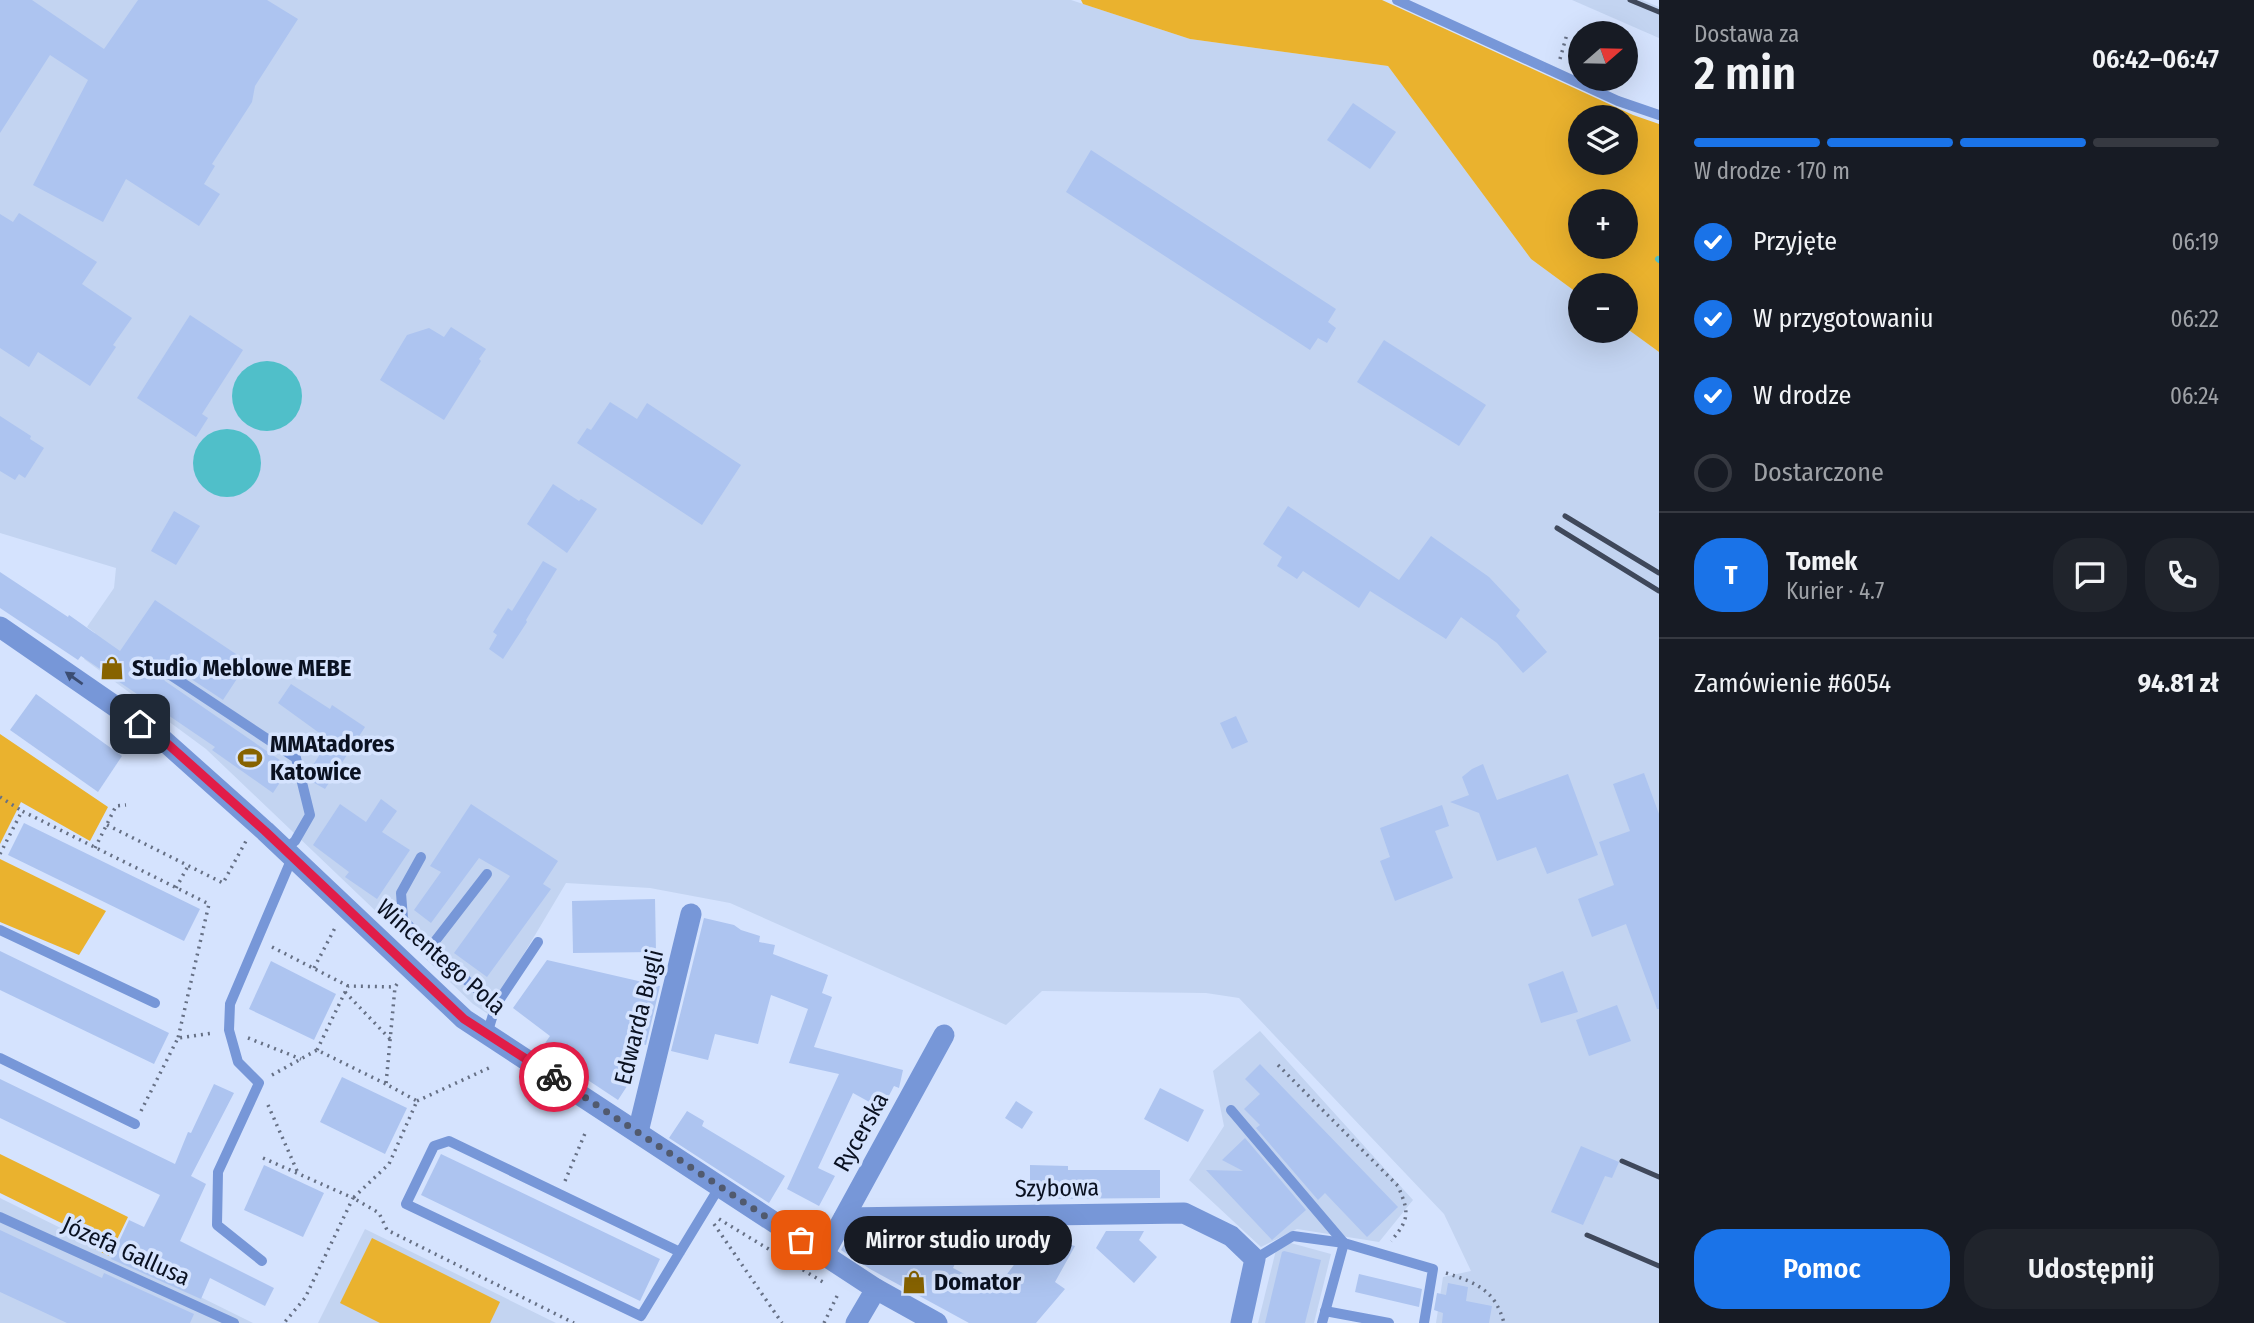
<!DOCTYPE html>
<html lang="pl">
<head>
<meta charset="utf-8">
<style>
	body { margin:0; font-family:"Fira Sans Condensed",sans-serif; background:#20242c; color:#f1f3f6; height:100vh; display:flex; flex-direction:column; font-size:26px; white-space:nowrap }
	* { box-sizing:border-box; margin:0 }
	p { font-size:23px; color:#9ea1a6 }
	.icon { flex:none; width:38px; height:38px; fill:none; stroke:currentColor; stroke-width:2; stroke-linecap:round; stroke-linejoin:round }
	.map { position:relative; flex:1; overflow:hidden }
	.details { display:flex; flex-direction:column; background:#171b24; width:595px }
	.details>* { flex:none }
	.needle { width:46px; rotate:70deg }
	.controls { position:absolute; left:1568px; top:21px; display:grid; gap:14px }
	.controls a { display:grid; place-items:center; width:70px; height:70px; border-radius:50%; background:#171b24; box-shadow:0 7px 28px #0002; font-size:35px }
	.pin { position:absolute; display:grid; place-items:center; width:60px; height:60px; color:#fff; margin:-30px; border-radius:14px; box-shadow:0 4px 10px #0006 }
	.courier { position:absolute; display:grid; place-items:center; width:70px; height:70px; margin:-35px; border:5px solid #e11d48; border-radius:50%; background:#fff; color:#222; box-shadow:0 2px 9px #0007 }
	.bubble { position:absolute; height:49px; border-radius:24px; background:#171b24; box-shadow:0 7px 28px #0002; font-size:23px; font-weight:600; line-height:49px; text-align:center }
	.headline em { font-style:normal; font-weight:600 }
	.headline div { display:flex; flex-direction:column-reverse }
	.headline { display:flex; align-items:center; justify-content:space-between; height:119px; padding:0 35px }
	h1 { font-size:46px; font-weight:600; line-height:52px }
	.bar { display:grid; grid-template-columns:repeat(4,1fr); gap:10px 7px; align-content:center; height:84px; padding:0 35px }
	.bar i { height:9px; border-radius:5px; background:#363941 }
	.bar .current { background:#1a73e8 }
	.bar p { grid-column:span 4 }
	.line { display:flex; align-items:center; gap:18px; padding:0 35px; border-top:2px solid #363941 }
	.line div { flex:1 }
	.round { display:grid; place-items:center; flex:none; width:74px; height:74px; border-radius:28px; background:#20242c }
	ol { padding:0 35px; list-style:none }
	li { display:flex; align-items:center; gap:21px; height:77px }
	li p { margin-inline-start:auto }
	li .icon { padding:7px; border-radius:50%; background:#1a73e8; color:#fff; stroke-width:4 }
	li:last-child { color:#9ea1a6 }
	li i { width:38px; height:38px; border:4px solid #363941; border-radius:50% }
	.primary-button { display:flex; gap:14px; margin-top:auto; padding:14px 35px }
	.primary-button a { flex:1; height:80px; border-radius:28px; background:#1a73e8; color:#fff; font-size:28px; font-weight:600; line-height:80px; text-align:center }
	.primary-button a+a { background:#20242c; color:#f1f3f6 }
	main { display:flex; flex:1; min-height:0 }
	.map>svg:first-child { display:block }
	.built { fill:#c3d4f1 }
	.green { fill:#eab22e; fill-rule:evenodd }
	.water { fill:#50bfc9 }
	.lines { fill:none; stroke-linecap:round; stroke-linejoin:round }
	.stream { stroke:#50bfc9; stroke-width:6 }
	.building { fill:#adc4f0 }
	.path { stroke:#667085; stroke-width:3.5; stroke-dasharray:2 5; stroke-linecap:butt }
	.lane { stroke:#7797d8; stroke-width:10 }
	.street { stroke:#7797d8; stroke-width:21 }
	.rail { stroke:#3f485b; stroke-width:5 }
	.oneway { fill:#3b4d73 }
	.done { stroke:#515a6e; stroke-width:7; stroke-dasharray:0 12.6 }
	.route { stroke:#e11d48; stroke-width:9 }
	.labels { text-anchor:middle; stroke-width:7; stroke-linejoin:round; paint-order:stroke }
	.poi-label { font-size:24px; font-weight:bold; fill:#0a1121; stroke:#d5e3fe; text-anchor:start }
	.street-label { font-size:24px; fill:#0a1121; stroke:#d5e3fe }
</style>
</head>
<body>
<main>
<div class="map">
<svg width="1659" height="1323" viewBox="0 0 1659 1323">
	<rect width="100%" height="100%" fill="#d5e3fe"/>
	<g class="built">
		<polygon points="0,0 1071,0 1190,39 1388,66 1531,259 1580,295 1580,331 1626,331 1626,328 1659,352 1659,1323 1436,1323 1443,1277 1471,1271 1444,1214 1239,998 1206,993 1042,991 1006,1025 730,903 650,888 566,883 488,1014 473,1004 206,749 84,659 95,633 87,627 114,588 116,568 0,533"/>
		<polygon points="1572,0 1642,0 1659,7 1659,38"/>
		<polygon points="1260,1031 1413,1200 1379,1242 1297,1229 1261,1247 1189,1180 1224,1126 1213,1071"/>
		<polygon points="0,1198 253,1323 0,1323"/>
		<polygon points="365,1229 556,1323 318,1323"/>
		<polygon points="1287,1242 1331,1254 1314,1323 1258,1323 1276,1250"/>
	</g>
	<g class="green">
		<path d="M1081,0H1382L1633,115L1659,124V352L1626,328V285H1580V295L1531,259L1388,66L1190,39L1083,4ZM1580,117H1626V163H1580ZM1580,201H1626V247H1580Z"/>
		<polygon points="0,734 108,807 90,841 21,802 0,844"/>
		<polygon points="0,859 106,911 79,955 0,922"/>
		<polygon points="0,1154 128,1217 109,1256 85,1244 88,1236 0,1193"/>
		<polygon points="372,1238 500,1302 490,1323 380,1323 340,1303"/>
	</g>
	<g class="water">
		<circle cx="267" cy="396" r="35"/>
		<circle cx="227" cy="463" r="34"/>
	</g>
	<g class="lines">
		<polyline class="stream" points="1658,259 1659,260"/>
	</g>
	<g class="building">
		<polygon points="0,0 32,0 104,49 138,0 267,0 298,19 255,86 252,102 212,164 215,166 204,184 220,194 199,226 126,179 103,222 33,185 88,80 50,55 0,133"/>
		<polygon points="1353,103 1396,132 1370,169 1327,140"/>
		<polygon points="1091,150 1336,309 1328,322 1336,328 1327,343 1318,338 1310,350 1066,192"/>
		<polygon points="19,213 97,262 82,284 132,318 113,345 116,347 90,386 38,352 29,367 0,348 0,214 13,222"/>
		<polygon points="190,315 243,350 202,414 208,418 196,437 137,398"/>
		<polygon points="451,327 486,349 479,359 481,361 444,420 380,380 407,335 429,328 444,337"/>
		<polygon points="1384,340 1486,405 1459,446 1357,382"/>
		<polygon points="610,402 637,419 647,403 741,465 702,525 577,443 587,428 591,430"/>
		<polygon points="0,416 31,436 30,439 44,448 25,478 19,474 15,480 0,471"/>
		<polygon points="553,484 579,501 581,499 597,509 567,553 527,524"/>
		<polygon points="1288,506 1399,580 1431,536 1489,577 1520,610 1516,616 1547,652 1523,673 1497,643 1461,617 1446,639 1370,591 1359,608 1303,571 1297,579 1277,566 1282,557 1263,544"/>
		<polygon points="174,511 200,526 176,565 151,551"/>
		<polygon points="543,561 557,569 526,620 527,622 503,659 489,649 497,635 493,632 508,608 512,611"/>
		<polygon points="0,572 68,617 69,615 120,651 155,600 248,662 223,700 173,667 165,667 161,674 165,681 290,767 273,793 212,750 215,747 81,656 78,660 0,608"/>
		<polygon points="291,684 330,709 332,705 365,727 325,789 309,780 308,773 329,740 278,703"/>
		<polygon points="36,694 122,756 98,792 10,730"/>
		<polygon points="1236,716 1248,742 1232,749 1220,723"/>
		<polygon points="1483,764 1497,800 1568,774 1598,855 1547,874 1536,847 1497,861 1479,813 1450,802 1469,795 1462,777 1472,769"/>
		<polygon points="1644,773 1659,814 1659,1009 1657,1009 1626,924 1592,937 1578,899 1614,885 1599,842 1630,831 1613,784"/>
		<polygon points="381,799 397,811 382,832 410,850 377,899 345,877 349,872 313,845 340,804 366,822"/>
		<polygon points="471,804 558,861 543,884 551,889 487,977 454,953 510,876 479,858 431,923 414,910 441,872 430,866"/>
		<polygon points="1442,805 1449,826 1435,831 1453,878 1395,901 1380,861 1390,857 1380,828"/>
		<polygon points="24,823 200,909 184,941 8,855"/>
		<polygon points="655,899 656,952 573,953 572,901"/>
		<polygon points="704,918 734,925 741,930 760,936 759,942 775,945 773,954 828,975 822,993 832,997 814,1047 903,1070 899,1088 894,1086 882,1109 853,1093 818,1168 835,1176 819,1206 787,1189 839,1074 789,1063 808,1009 771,995 758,1044 715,1034 708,1060 671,1051"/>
		<polygon points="0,951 169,1033 154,1064 0,990"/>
		<polygon points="547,960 660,986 646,1045 642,1044 631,1080 618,1100 541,1049 550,1036 513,1008"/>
		<polygon points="271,961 336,994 314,1040 249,1009"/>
		<polygon points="1563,971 1578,1012 1541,1023 1528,984"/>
		<polygon points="1617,1005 1631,1041 1589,1056 1576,1020"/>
		<polygon points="1260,1064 1398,1207 1367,1237 1325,1193 1318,1200 1256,1128 1260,1125 1244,1109 1260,1094 1245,1079"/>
		<polygon points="342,1077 407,1108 385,1154 320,1122"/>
		<polygon points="0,1079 175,1164 188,1132 191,1133 214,1084 234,1093 191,1176 206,1184 180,1241 274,1288 265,1306 210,1278 201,1299 111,1259 129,1220 144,1227 160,1195 0,1118"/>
		<polygon points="1160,1088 1204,1110 1188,1142 1144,1119"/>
		<polygon points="1016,1101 1033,1112 1022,1129 1005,1118"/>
		<polygon points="687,1111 704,1121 702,1126 785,1176 769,1203 669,1138"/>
		<polygon points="1245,1138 1306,1210 1272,1240 1206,1170 1243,1171 1222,1160"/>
		<polygon points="1581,1146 1619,1162 1612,1178 1605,1176 1583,1225 1551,1212"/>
		<polygon points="441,1154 660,1259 640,1301 421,1195"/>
		<polygon points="264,1165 324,1193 303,1237 244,1210"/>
		<polygon points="1030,1165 1068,1166 1068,1170 1160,1170 1160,1198 1030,1199"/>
		<polygon points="972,1229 953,1268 995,1290 1032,1241 1053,1240 1075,1246 1055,1282 1065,1289 1036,1323 969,1323 870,1269 841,1250 851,1232 889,1234 886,1240 929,1262 929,1230"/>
		<polygon points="0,1230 102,1278 104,1273 194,1314 190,1323 67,1323 0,1292"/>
		<polygon points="1106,1231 1144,1231 1139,1240 1157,1257 1134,1283 1096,1248"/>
		<polygon points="1284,1251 1321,1260 1305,1323 1265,1323 1282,1252"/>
		<polygon points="1359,1274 1422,1289 1419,1307 1355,1292"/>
		<polygon points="1448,1283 1468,1287 1466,1301 1492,1306 1489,1323 1442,1323 1443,1313 1434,1310 1437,1293 1446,1295"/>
	</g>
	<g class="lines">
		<g class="path">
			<polyline points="1560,59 1567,34"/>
			<polyline points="0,797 22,811"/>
			<polyline points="107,825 223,883 246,841"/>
			<polyline points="95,848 116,806 126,805"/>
			<polyline points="0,854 22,811 209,904 178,1038"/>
			<polyline points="176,888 188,866"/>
			<polyline points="272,947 348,986"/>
			<polyline points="314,968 336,926"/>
			<polyline points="397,984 395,987 386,1084 417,1101 389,1164 353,1198 379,1213 387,1230 574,1323"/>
			<polyline points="345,992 390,1039"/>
			<polyline points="248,1038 301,1059"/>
			<polyline points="317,1050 348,986 395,987"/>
			<path d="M1278,1065L1398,1186C1409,1212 1410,1219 1391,1241"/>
			<polyline points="272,1075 317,1050 386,1084"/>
			<polyline points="417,1101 491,1067"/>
			<polyline points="268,1105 298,1173"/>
			<polyline points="141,1111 178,1038 213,1033"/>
			<polyline points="263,1158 353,1198 305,1298 284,1323"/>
			<polyline points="565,1181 586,1131"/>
			<polyline points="719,1219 823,1282"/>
			<polyline points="714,1224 782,1323"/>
			<path d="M1446,1273C1477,1283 1495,1290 1504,1323"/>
			<polyline points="824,1323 839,1292"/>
		</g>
		<g class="lane">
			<polyline points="1397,0 1618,101 1659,115"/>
			<polyline points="169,674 296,758 310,815 295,841 284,850"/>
			<polyline points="421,857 401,893 403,919 429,949 496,1005"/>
			<polyline points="0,930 155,1003"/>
			<polyline points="429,949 487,874"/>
			<polyline points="487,1034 496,1005 538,942"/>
			<polyline points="0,1058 135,1124"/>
			<polyline points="1231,1110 1344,1243"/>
			<polyline points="0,1217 234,1323"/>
			<polyline points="680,1252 449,1141 434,1146 406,1204 641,1316 720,1186"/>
			<polyline points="1255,1259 1293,1236 1344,1243 1433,1269 1424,1323"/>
			<polyline points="262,1261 217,1225 218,1172 259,1083 238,1062 229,1030 230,1004 292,858"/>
			<polyline points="1325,1311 1389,1323"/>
			<polyline points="1322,1323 1344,1243"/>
		</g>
		<g class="street">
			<polyline points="0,627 161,738 265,831 464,1019 876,1289 937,1323"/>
			<polyline points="638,1132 691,914"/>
			<polyline points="844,1218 1184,1213 1231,1236 1255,1259 1241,1323"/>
			<polyline points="824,1254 944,1035"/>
			<polyline points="856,1323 876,1289"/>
		</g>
		<g class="rail">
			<polyline points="1630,0 1659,12"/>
			<polyline points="1565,516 1659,573"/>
			<polyline points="1557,528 1659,591"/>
			<polyline points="1622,1161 1659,1177"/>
			<polyline points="1587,1235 1659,1266"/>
		</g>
	</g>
	<defs><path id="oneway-solid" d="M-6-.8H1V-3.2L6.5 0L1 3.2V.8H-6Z" transform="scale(1.75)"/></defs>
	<use class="oneway" href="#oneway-solid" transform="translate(74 678) rotate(-145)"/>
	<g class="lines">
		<polyline class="done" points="554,1077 801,1240"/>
		<polyline class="route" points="140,724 161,738 265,831 464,1019 554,1077"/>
	</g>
	<defs>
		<g id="shop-bare" transform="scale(1.89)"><path d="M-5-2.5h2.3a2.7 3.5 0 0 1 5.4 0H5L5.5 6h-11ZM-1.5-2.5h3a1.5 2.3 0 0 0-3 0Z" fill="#876300" stroke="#d5e3fe" stroke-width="2.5" paint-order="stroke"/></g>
		<g id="stadium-bare" transform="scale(1.89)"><path d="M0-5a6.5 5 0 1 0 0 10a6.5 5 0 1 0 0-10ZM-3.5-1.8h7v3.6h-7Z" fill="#876300" stroke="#d5e3fe" stroke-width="2.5" paint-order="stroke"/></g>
	</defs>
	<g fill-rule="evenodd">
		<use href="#shop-bare" x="112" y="668"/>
		<use href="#stadium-bare" x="250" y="758"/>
		<use href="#shop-bare" x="914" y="1282"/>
	</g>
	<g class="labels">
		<g class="poi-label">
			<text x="132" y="676">Studio Meblowe MEBE</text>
			<text x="270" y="752">MMAtadores<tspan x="270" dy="28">Katowice</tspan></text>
			<text x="934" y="1290">Domator</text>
		</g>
		<g class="street-label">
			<text transform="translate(441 957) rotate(41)" y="8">Wincentego Pola</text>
			<text transform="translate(639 1017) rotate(-76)" y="8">Edwarda Bugli</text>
			<text transform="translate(861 1132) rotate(-61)" y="8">Rycerska</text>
			<text transform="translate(1057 1188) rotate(-1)" y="8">Szybowa</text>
			<text transform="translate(126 1251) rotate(24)" y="8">Józefa Gallusa</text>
		</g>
	</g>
</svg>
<div class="controls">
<a><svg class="needle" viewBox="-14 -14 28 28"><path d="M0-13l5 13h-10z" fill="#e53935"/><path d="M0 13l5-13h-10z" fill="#9ea1a6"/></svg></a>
<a><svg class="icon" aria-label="layers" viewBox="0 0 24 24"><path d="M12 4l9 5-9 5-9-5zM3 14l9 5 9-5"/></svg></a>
<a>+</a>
<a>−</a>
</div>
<div class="pin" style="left:801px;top:1240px;background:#ea580c"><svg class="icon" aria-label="bag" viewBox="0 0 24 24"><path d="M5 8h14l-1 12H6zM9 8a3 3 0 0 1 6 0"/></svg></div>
<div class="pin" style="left:140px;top:724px;background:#1f2937"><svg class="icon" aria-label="home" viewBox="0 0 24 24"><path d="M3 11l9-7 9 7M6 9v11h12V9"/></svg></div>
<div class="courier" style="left:554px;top:1077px"><svg class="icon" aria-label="bike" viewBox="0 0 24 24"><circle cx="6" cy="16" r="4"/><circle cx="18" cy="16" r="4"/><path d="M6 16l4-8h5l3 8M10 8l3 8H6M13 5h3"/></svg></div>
<div class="bubble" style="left:844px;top:1216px;width:228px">Mirror studio urody</div>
</div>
<section class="details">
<div class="headline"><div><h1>2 min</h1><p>Dostawa za</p></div><em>06:42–06:47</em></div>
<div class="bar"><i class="current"></i><i class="current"></i><i class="current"></i><i></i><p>W drodze · 170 m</p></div>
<ol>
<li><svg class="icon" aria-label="check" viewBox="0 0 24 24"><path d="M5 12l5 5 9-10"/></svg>Przyjęte<p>06:19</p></li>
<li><svg class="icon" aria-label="check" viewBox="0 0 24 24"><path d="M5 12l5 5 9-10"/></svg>W przygotowaniu<p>06:22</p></li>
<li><svg class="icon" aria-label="check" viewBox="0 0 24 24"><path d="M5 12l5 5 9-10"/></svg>W drodze<p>06:24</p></li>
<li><i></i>Dostarczone</li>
</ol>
<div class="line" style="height:126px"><b class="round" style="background:#1a73e8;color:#fff">T</b><div><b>Tomek</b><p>Kurier · 4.7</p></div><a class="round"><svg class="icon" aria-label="chat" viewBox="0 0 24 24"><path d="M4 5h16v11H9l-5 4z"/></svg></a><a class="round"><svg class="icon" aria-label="phone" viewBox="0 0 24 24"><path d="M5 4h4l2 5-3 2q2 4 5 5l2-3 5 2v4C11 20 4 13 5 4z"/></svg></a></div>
<div class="line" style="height:91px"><div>Zamówienie #6054</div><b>94.81 zł</b></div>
<div class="primary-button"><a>Pomoc</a><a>Udostępnij</a></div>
</section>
</main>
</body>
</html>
